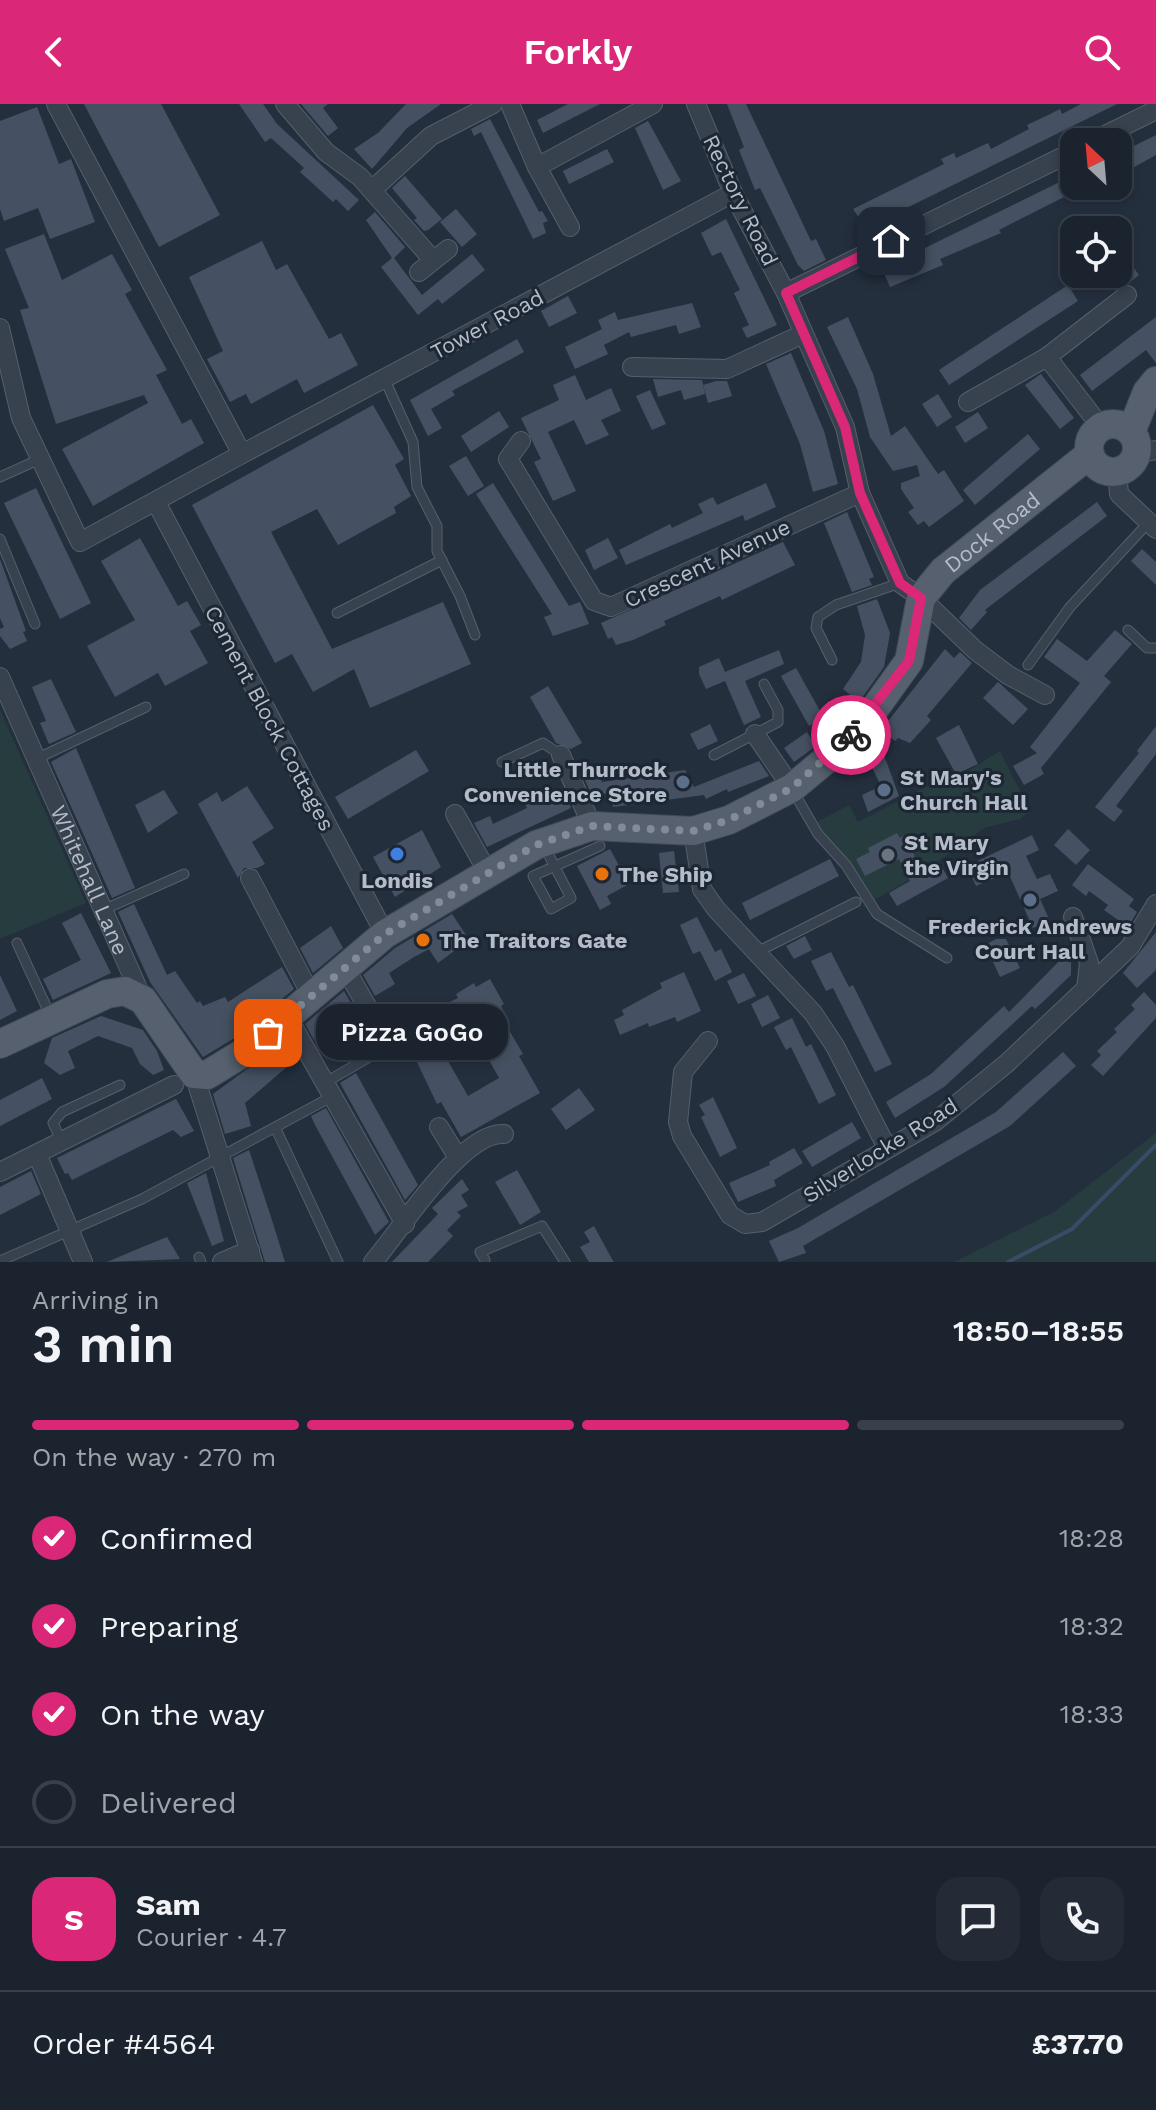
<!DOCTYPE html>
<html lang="en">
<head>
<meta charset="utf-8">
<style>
	body { margin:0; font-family:"Work Sans",sans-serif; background:#242b36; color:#f1f3f6; height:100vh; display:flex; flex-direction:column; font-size:30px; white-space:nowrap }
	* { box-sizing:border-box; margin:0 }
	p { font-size:26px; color:#a0a4aa }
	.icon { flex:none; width:44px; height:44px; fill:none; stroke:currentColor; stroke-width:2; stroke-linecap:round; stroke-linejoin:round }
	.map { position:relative; height:1158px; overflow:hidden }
	.details { display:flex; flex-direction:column; background:#1b232e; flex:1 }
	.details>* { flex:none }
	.needle { width:52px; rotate:334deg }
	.fabs { position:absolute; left:1060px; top:24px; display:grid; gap:16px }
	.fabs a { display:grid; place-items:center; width:72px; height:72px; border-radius:16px; background:#1b232e; box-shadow:0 4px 12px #0003,0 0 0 2px #39404a; font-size:40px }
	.pin { position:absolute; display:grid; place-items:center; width:68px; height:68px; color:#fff; margin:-34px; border-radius:16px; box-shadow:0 4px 12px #0006 }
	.courier { position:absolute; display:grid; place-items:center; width:80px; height:80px; margin:-40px; border:6px solid #db2777; border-radius:50%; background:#fff; color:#222; box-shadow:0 2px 10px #0007 }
	.bubble { position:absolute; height:56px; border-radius:24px; background:#1b232e; box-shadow:0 4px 12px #0003,0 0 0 2px #39404a; font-size:26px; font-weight:600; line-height:56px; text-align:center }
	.overview em { font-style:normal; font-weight:600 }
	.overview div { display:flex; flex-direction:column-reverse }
	.overview { display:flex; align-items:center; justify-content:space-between; height:136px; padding:0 32px }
	h1 { font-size:52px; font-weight:600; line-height:60px }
	.bar { display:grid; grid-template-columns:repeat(4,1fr); gap:12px 8px; align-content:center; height:96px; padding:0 32px }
	.bar i { height:10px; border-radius:6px; background:#39404a }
	.bar .selected { background:#db2777 }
	.bar p { grid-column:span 4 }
	.line { display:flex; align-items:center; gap:20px; padding:0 32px; border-top:2px solid #39404a }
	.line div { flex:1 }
	.round { display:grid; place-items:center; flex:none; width:84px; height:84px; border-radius:24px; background:#242b36 }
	ol { padding:0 32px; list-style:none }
	li { display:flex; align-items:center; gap:24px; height:88px }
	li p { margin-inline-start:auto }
	li .icon { padding:8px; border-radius:50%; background:#db2777; color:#fff; stroke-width:4 }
	li:last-child { color:#a0a4aa }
	li i { width:44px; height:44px; border:4px solid #39404a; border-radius:50% }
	header { display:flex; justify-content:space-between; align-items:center; height:104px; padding:0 32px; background:#db2777; color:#fff; font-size:36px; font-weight:600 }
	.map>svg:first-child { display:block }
	.green { fill:#263c3f }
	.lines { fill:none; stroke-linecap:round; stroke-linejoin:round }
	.stream { stroke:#394c67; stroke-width:4 }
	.building { fill:#455162; fill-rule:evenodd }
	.lane-casing { stroke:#565f6c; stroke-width:11 }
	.street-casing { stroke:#565f6c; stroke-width:20 }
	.primary-casing { stroke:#414a57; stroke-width:30 }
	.lane { stroke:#38414e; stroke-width:9 }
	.street { stroke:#38414e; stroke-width:18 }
	.primary { stroke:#56606e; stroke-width:28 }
	.done { stroke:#828b98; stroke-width:8; stroke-dasharray:0 14.4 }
	.route { stroke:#db2777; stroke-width:10 }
	.service-dot { fill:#5c6f8a; stroke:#1d2633; stroke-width:3 }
	.shop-dot { fill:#3f7fe0; stroke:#1d2633; stroke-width:3 }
	.worship-dot { fill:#6b7280; stroke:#1d2633; stroke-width:3 }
	.food-dot { fill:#e8710a; stroke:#1d2633; stroke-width:3 }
	.labels { text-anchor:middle; stroke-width:6; stroke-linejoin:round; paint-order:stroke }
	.street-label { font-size:22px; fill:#b4bcc9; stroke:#1d2633 }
	.poi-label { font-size:22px; font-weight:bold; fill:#b4bcc9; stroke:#1d2633; text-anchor:start }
</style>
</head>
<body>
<header><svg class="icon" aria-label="back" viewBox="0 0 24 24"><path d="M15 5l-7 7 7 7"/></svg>Forkly<svg class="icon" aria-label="search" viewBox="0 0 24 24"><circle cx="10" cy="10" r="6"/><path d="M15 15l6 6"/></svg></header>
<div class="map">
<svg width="1156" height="1158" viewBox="0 0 1156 1158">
	<rect width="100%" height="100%" fill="#242f3e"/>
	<g class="green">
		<polygon points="0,606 86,799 0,835"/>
		<path d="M1000,647L1030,707L1020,715L984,724L925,767L869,799L817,718L849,701L858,718L945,673C966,673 980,658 1000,647Z"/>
		<polygon points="1156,1029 1156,1158 954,1158 1054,1108"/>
	</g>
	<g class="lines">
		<polyline class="stream" points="1008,1158 1072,1125 1156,1041"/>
	</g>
	<g class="building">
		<polygon points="84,0 161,0 220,111 159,143"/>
		<polygon points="239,0 263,0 277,20 359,96 348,107 336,95 333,98 300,68 304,64 271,34 265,38"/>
		<polygon points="301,0 328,0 323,4 338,24 328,32"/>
		<polygon points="406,0 441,0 407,24 372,65 354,45 378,29"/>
		<polygon points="568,0 600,0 543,29 537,16"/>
		<polygon points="727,0 746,0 811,137 816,135 826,156 804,167 798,161 760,84 755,86 739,46 744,43"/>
		<polygon points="1081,0 1117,0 866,124 853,105 944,60 941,55 954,49 956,54 988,39 991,45 1029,25 1027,21 1044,13 1060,5 1062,10"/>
		<polygon points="37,3 59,60 71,55 95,118 50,135 38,104 4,117 0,105 0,17"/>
		<polygon points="490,15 539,108 542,107 548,117 543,119 546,129 533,135 481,28 474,32 471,25"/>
		<polygon points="648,17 681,77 663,86 635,24"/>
		<polygon points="1156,31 1156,51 1118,72 1118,50"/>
		<polygon points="607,45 614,58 569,80 563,67"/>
		<polygon points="1074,71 1074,82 1097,82 1068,96 1066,92 999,126 1001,129 940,155 943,161 890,183 882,165"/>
		<polygon points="405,72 442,115 428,126 424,127 414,116 417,114 392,84"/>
		<polygon points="456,105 477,130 462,143 440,118"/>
		<polygon points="375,108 405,143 394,154 422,191 472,150 485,166 442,200 438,195 418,211 381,163 392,154 366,116"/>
		<polygon points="726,115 777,221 747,234 742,224 749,221 734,189 740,186 721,148 712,152 701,129"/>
		<polygon points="44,130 62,176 112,150 132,186 125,190 167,266 156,271 182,320 191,315 204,339 93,402 62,345 148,299 144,291 56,320 20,206 29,204 5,145"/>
		<polygon points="262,137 276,166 287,160 329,235 341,229 358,261 304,289 297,275 251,300 246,290 230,298 207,255 223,247 189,173"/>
		<polygon points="1118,143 1139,171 1129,179 1123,180 1118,174"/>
		<polygon points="1068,181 1078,197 949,281 939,266"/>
		<polygon points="568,192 577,209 549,223 541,207"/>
		<polygon points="692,199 701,223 679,230 676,221 631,233 629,228 604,241 608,250 575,265 565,243 602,225 598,216 615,208 618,216"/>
		<polygon points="848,213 873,270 891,332 905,322 938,370 944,366 964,397 929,423 924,417 918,421 908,408 914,404 901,385 901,379 920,372 917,361 893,367 870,333 857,285 827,223"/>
		<polygon points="1156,213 1156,259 1146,246 1092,287 1080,271"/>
		<polygon points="517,235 524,248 452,287 455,291 431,305 442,324 428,332 410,296"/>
		<polygon points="791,249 824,327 838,380 813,388 800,340 766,260"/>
		<polygon points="1041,270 1074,314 1060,325 1025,281"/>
		<polygon points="575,271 586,296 611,284 621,307 601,316 609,331 586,341 574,316 548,328 576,387 553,397 534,358 541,355 521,314 559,296 553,281"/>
		<polygon points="653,275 702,276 705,290 684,296 681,286 658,293"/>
		<polygon points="716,277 727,277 732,292 708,299 703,281"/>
		<polygon points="650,286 666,320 652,326 636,292"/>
		<polygon points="938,290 952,313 937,323 922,300"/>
		<polygon points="373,301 404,355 395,361 411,392 394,403 396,409 338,441 317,405 271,428 332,545 443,498 471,560 370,604 354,565 313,588 292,550 275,559 192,401"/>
		<polygon points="499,307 509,323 471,348 461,332"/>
		<polygon points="978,308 988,324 965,339 955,323"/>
		<polygon points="1028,330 1040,345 975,401 963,386"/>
		<polygon points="466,352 484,382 468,392 449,362"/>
		<polygon points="493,379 569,502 580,498 589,520 553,532 544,513 552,510 476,390"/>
		<polygon points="766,379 776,403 745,417 743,411 626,461 619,446 670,420 672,424 703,409 698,400 713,393 717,401"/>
		<polygon points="36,384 91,499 60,515 4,399"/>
		<polygon points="1097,398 1107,412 985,506 987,508 971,526 959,514 980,486"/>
		<polygon points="847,408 874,473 869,475 872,481 852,488 824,419"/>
		<polygon points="140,434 178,502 187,497 201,521 190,527 208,559 165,582 158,569 115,593 87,542 135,516 101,457"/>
		<polygon points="608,434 618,454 594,466 585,446"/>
		<polygon points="783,438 795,461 722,496 720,492 664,517 666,521 633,536 616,541 612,533 608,535 601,519"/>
		<polygon points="1142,445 1156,458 1156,481 1131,457"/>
		<polygon points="0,455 26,527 23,528 27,537 10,545 0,532 0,525 4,523 0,514"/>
		<polygon points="877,495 890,529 884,563 859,598 843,585 861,558 865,531 857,502"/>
		<polygon points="1115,526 1132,540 1104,572 1111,578 1041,664 1044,670 1024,681 1013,662 1037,649 1030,643 1080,579 1044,553 1057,535 1087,557"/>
		<polygon points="945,545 954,554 960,548 972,559 927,612 931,616 910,639 898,634 895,637 881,626"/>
		<polygon points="779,546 784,560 745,577 761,613 744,621 725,577 706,585 699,570 699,563 719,554 725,568"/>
		<polygon points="796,564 824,614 809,622 781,572"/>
		<polygon points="51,575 76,628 49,640 40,619 46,617 32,583"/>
		<polygon points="998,578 1028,605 1013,621 983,594"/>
		<polygon points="548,582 582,639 571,645 556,639 530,593"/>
		<polygon points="710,620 718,637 698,646 690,630"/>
		<polygon points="959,621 978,660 956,670 936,634"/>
		<polygon points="1156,622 1156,650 1116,702 1123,707 1114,718 1095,703 1139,649 1137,647"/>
		<polygon points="807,628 816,642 794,658 784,644"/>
		<polygon points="881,643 899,692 868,708 862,691 881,682 864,647"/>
		<polygon points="76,644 135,784 112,794 51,658"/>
		<polygon points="416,646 429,667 348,715 335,693"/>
		<polygon points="759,657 769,672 728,688 727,685 706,695 704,691 613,703 610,688 593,694 582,669 586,668 587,672 598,668 602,678 685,666 694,683"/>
		<polygon points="247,682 274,724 252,738 265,760 257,764 244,764 238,774 198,700 217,688 222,698"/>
		<polygon points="164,686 178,709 148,729 135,701"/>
		<polygon points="532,686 539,700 564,687 571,704 487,743 474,719 490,712 493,720 527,704 520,691"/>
		<polygon points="1068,725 1090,746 1076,761 1054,741"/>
		<polygon points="422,726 441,763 395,793 373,753"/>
		<polygon points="897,729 900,734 906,730 921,769 939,758 948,774 897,802 889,789 910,777 899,755 865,772 856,755 870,748 868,744"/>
		<polygon points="1032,731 1039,746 1026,752 1037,775 1050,770 1058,787 1040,795 1050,817 1033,824 1008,768 976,782 967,762"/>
		<polygon points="610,745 629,780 607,792 611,800 600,806 577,762"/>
		<polygon points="674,747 679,788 663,789 659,749"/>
		<polygon points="830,755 839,772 750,816 742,799"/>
		<polygon points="1088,760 1134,795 1129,802 1137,808 1128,823 1104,806 1108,801 1089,787 1086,792 1072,781"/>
		<polygon points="134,800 167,871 175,867 197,899 200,897 203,902 225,893 228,898 282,863 294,885 238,932 203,953 150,878 118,808"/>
		<polygon points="81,809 111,869 53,896 43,875 81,856 62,819"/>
		<polygon points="452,810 466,831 461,833 465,839 438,859 429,845 414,853 389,869 395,880 375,892 363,871 395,844"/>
		<polygon points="697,813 715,848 721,845 732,868 715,877 700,847 693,850 680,821"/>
		<polygon points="331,822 343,844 313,869 300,844"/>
		<polygon points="1156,828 1156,866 1137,884 1123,869"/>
		<polygon points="805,832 812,846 794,855 786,842"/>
		<polygon points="996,835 1006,835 1020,864 1000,873 985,841"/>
		<polygon points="1071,845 1071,871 1047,894 1035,905 1032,902 944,983 895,1014 886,998 931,970 1004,902 1009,908"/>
		<polygon points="831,848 849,883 853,881 892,960 875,968 833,884 826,887 811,857"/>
		<polygon points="684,868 701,907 677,918 675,913 649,923 648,919 620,931 614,916 624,911 622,906 662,884 660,879"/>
		<polygon points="744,869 756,892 738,900 727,877"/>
		<polygon points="0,871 17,907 0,916"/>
		<path d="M490,875L504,900L501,902L509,916L505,919L523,950L519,952L540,989L461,1033L441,998L437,1000L414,952L403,958L396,945L397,938L390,934L403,926L401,922L458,894L456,890L474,879L476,883ZM469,920L499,974L468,992L437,938Z"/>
		<polygon points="344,887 360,915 334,933 328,924 314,936 305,920"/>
		<polygon points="1144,888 1156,901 1156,914 1103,972 1091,961 1101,951 1097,947 1117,928 1114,925 1135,905 1131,901"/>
		<polygon points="768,891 780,914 762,923 751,900"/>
		<polygon points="101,912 143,926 157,947 164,966 153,971 140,960 132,944 98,932 68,947 75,964 60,971 44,959 52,934"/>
		<polygon points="792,914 806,943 811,940 836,991 819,1000 791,943 786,946 774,923"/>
		<polygon points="287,936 297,954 245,999 251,1022 225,1030 213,990"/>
		<polygon points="1063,948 1076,962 1010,1022 803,1142 806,1149 779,1158 769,1137 798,1124 996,1008"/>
		<polygon points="356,969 418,1081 405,1096 340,979"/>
		<polygon points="42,974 52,995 0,1022 0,996"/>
		<polygon points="579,984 595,1006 566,1026 551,1005"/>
		<polygon points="713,993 737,1044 720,1053 701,1013 705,1011 699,1001"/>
		<polygon points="176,995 194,1027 181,1033 173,1026 72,1076 68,1069 65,1070 57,1054"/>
		<polygon points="326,1004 389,1118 375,1131 314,1019 311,1012"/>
		<polygon points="852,1018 861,1034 812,1063 802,1047"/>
		<polygon points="794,1044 803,1059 774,1076 776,1082 738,1098 729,1079 770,1061 769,1058"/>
		<polygon points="249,1046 271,1113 285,1158 265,1158 233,1054"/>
		<polygon points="517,1066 541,1108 520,1121 495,1078"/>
		<polygon points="31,1067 41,1090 0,1111 0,1083"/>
		<polygon points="206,1069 224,1137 212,1142 187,1079"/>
		<polygon points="462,1075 469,1086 461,1091 468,1102 457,1108 461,1112 447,1126 453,1132 428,1158 392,1158 438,1110 432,1104"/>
		<polygon points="594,1122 613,1157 614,1158 589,1158 580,1143 590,1138 584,1128"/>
		<polygon points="167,1133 180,1155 107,1158 140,1144"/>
	</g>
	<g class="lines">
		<g class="lane-casing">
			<g id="lane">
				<polyline points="384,274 413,338 417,383 437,422 437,447 460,492 475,531"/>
				<polyline points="0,373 40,355"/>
				<polyline points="0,435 35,520"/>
				<polyline points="337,509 442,456"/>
				<polyline points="1128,526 1147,544 1156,544"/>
				<polyline points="832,556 816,524 818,513 836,501 900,479"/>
				<polyline points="1028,561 1070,503 1149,418"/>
				<polyline points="714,651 778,618 778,606 764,580"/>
				<polyline points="36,655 146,603"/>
				<polyline points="502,658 543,639 561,651"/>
				<polyline points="793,687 818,730 846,761 877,810 947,854"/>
				<polyline points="544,742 571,794 551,805 533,772 600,742"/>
				<polyline points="103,806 184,770"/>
				<polyline points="17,839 51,913"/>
				<polyline points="757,848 856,798"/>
				<polyline points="326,978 390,941"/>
				<polyline points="276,1025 338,1158"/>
				<polyline points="62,1038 53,1019 62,1008 120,981"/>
				<polyline points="199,1153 201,1158"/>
				<polyline points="485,1156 480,1148 542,1122 565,1158"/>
				<polyline points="0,1157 142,1095 333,992"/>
			</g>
		</g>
		<g class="street-casing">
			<g id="street">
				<polyline points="285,0 326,48 360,73 433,156"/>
				<polyline points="510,0 537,63 570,123"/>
				<polyline points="696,0 733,89 786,189 845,323 860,389 900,479 921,494 975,546 1008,571 1045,591"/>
				<polyline points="1091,38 1156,6"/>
				<polyline points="537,63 653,0"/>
				<polyline points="372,86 431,32 493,0"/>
				<polyline points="419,168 448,145"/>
				<polyline points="786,189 1074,47"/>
				<polyline points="0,224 21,314 80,438 242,350 56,0"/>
				<polyline points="1047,253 1101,323"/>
				<polyline points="632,263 727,265 803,230"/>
				<polyline points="968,298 1047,253 1127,191"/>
				<polyline points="521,337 508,355 594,497 611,503 860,389"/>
				<polyline points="242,350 733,89"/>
				<polyline points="1136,350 1156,346"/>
				<polyline points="1117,367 1119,390 1156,425"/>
				<polyline points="156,398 385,830"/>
				<path id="s1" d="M0,573L143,896"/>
				<polyline points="755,630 792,684"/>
				<polyline points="561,651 592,722"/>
				<polyline points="455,710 487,767"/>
				<polyline points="693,727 702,785 716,805 813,909 835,942 887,1044"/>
				<polyline points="250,774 311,891"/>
				<polyline points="1073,813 1089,859 1086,885"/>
				<polyline points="344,862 377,920"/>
				<polyline points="287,912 405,1120"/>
				<polyline points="708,937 683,968 678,1018 682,1032 730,1111 745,1120 762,1118 936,1017 1006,960 1130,843 1156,800"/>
				<polyline points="194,970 253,1158"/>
				<polyline points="439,1023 457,1052"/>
				<polyline points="37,1050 83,1158"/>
				<polyline points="0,1068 174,981"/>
				<polyline points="222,1158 250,1146"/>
				<path d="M373,1158C400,1127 462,1027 504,1030"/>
			</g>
		</g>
		<g class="primary-casing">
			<g id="primary">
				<circle cx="1113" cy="344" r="24"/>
				<polyline points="1131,328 1147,288 1156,277"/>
				<path id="s2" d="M0,940L107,890L125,887L143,896L194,970L207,971L248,946L385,830L536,741L592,722L693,727L729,716L792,684L834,649L868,614L909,557L921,494L943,467L1090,350"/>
			</g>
		</g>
		<use href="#lane" class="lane"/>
		<use href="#street" class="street"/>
		<use href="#primary" class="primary"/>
	</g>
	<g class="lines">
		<polyline class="done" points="268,929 385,830 536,741 592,722 693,727 729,716 792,684 851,631"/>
		<polyline class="route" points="851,631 909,557 921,494 900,479 860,389 845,323 786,189 891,137"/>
	</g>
	<g class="service-dot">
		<circle cx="683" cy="678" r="8"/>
		<circle cx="884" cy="686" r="8"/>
		<circle cx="1030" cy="796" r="8"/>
	</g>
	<circle class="shop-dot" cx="397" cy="750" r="8"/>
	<circle class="worship-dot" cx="888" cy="751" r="8"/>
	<g class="food-dot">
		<circle cx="602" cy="770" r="8"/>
		<circle cx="423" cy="836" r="8"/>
	</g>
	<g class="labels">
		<g class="street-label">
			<text transform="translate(741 96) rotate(64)" y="8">Rectory Road</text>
			<text transform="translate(487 220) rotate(-28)" y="8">Tower Road</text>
			<text dy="8" stroke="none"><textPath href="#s2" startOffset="1266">Dock Road</textPath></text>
			<text transform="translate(707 459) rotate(-25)" y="8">Crescent Avenue</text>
			<text transform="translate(270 614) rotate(62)" y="8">Cement Block Cottages</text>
			<text dy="8" stroke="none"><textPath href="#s1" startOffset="222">Whitehall Lane</textPath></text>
			<text transform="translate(880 1046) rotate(-32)" y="8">Silverlocke Road</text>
		</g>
		<g class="poi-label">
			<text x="667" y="673" text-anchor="end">Little Thurrock<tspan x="667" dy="25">Convenience Store</tspan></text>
			<text x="900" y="681">St Mary's<tspan x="900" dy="25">Church Hall</tspan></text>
			<text x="904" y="746">St Mary<tspan x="904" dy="25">the Virgin</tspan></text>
			<text x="618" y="778">The Ship</text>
			<text x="397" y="784" text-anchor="middle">Londis</text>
			<text x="1030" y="830" text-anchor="middle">Frederick Andrews<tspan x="1030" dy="25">Court Hall</tspan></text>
			<text x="439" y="844">The Traitors Gate</text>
		</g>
	</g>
</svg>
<div class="fabs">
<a><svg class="needle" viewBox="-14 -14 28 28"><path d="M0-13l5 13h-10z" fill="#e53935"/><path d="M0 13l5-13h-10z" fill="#a0a4aa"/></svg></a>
<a><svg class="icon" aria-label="locate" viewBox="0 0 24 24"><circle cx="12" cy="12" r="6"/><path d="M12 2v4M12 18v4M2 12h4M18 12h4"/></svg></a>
</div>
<div class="pin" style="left:268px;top:929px;background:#ea580c"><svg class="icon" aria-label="bag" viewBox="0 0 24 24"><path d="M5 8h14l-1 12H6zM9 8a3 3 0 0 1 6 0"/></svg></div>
<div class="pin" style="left:891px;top:137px;background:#1f2937"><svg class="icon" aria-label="home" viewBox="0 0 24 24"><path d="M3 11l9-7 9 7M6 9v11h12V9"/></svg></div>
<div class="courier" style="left:851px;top:631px"><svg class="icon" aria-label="bike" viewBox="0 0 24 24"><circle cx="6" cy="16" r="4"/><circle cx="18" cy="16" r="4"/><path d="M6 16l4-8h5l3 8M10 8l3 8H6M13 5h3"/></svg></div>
<div class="bubble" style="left:316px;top:900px;width:192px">Pizza GoGo</div>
</div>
<section class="details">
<div class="overview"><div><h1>3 min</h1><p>Arriving in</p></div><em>18:50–18:55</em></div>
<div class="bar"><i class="selected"></i><i class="selected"></i><i class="selected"></i><i></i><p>On the way · 270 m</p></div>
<ol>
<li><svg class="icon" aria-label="check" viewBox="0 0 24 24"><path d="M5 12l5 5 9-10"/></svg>Confirmed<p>18:28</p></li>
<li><svg class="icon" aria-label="check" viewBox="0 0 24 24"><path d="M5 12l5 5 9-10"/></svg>Preparing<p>18:32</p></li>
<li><svg class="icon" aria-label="check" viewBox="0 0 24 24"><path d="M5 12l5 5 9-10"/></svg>On the way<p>18:33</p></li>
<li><i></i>Delivered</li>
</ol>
<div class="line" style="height:144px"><b class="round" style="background:#db2777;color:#fff">S</b><div><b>Sam</b><p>Courier · 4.7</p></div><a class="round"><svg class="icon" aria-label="chat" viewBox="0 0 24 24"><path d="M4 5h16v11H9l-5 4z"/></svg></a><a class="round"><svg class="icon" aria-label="phone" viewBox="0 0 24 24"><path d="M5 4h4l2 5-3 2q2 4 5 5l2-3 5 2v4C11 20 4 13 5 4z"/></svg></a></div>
<div class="line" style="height:104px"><div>Order #4564</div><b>£37.70</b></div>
</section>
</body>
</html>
